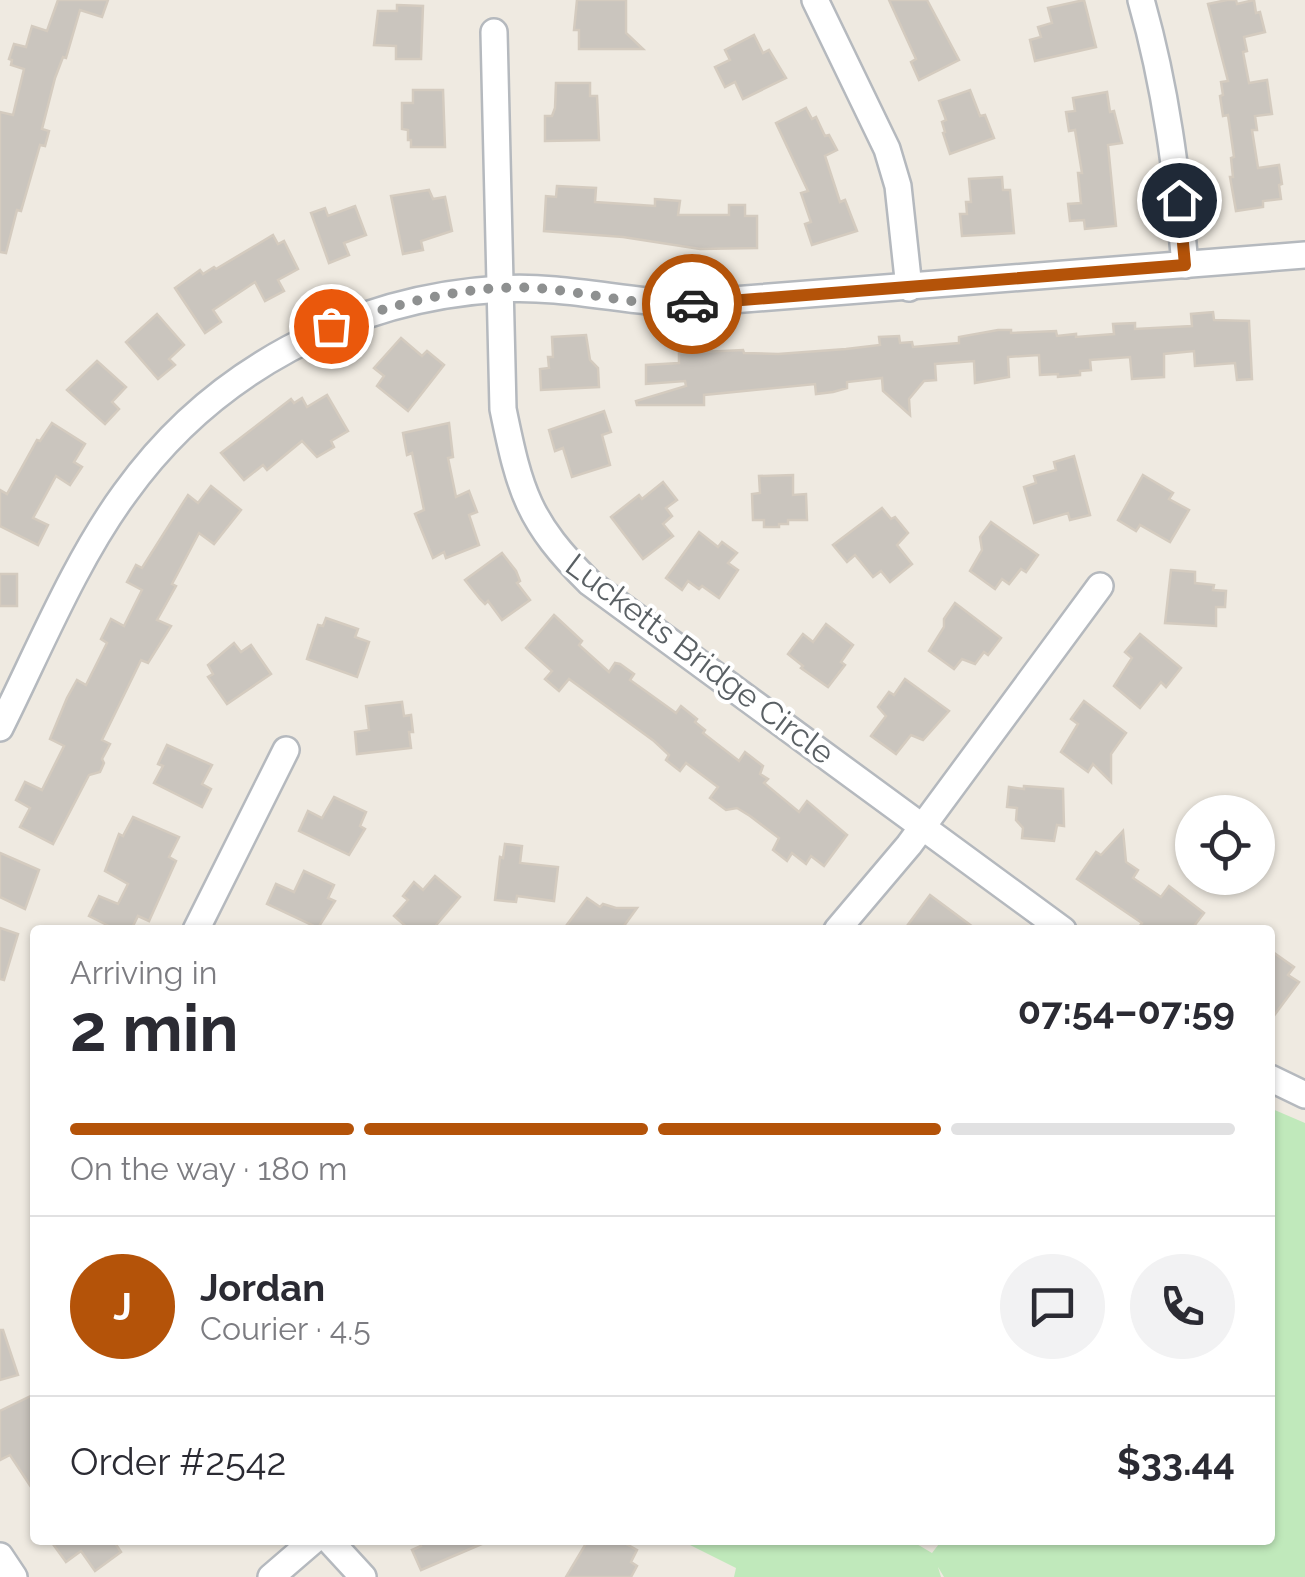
<!DOCTYPE html>
<html lang="en">
<head>
<meta charset="utf-8">
<style>
	body { margin:0; font-family:Raleway,sans-serif; background:#f2f2f3; color:#2b2b33; height:100vh; display:flex; flex-direction:column; font-size:38px; white-space:nowrap }
	* { box-sizing:border-box; margin:0 }
	p { font-size:32px; color:#7c7c81 }
	.icon { flex:none; width:55px; height:55px; fill:none; stroke:currentColor; stroke-width:2; stroke-linecap:round; stroke-linejoin:round }
	.map { position:relative; flex:1; overflow:hidden }
	.details { position:absolute; left:30px; top:925px; width:1245px; height:620px; display:flex; flex-direction:column; background:#fff; border-radius:10px; box-shadow:0 2px 8px #0004 }
	.details>* { flex:none }
	.tools { position:absolute; left:1175px; top:795px; display:grid; gap:20px }
	.tools a { display:grid; place-items:center; width:100px; height:100px; border-radius:50%; background:#fff; box-shadow:0 2px 8px #0004; font-size:50px }
	.pin { position:absolute; display:grid; place-items:center; width:85px; height:85px; color:#fff; margin:-42px; border:5px solid #fff; border-radius:50%; box-shadow:0 2px 10px #0007 }
	.courier { position:absolute; display:grid; place-items:center; width:100px; height:100px; margin:-50px; border:8px solid #b45309; border-radius:50%; background:#fff; color:#222; box-shadow:0 2px 12px #0007 }
	.head em { font-style:normal; font-weight:700 }
	.head div { display:flex; flex-direction:column-reverse }
	.head { display:flex; align-items:center; justify-content:space-between; height:170px; padding:0 40px }
	h1 { font-size:65px; font-weight:700; line-height:75px }
	.bar { display:grid; grid-template-columns:repeat(4,1fr); gap:15px 10px; align-content:center; height:120px; padding:0 40px }
	.bar i { height:12px; border-radius:8px; background:#e1e1e2 }
	.bar .on { background:#b45309 }
	.bar p { grid-column:span 4 }
	.line { display:flex; align-items:center; gap:25px; padding:0 40px; border-top:2px solid #e1e1e2 }
	.line div { flex:1 }
	.round { display:grid; place-items:center; flex:none; width:105px; height:105px; border-radius:52px; background:#f2f2f3 }
	.map>svg:first-child { display:block }
	.green { fill:#c0e9bb }
	.building { fill:#cac5be; stroke:#d4cbbf; stroke-width:2.5 }
	.lines { fill:none; stroke-linecap:round; stroke-linejoin:round }
	.minor-casing { stroke:#b5b9be; stroke-width:30 }
	.minor { stroke:#fff; stroke-width:25 }
	.done { stroke:#8e9090; stroke-width:10; stroke-dasharray:0 18 }
	.route { stroke:#b45309; stroke-width:12 }
	.labels { text-anchor:middle; stroke-width:8; stroke-linejoin:round; paint-order:stroke }
	.street-label { font-size:32px; fill:#5a6064; stroke:#fff }
</style>
</head>
<body>
<div class="map">
<svg width="1305" height="1577" viewBox="0 0 1305 1577">
	<rect width="100%" height="100%" fill="#efeae1"/>
	<polygon class="green" points="1270,1108 1305,1123 1305,1577 944,1577 938,1567 941,1577 734,1577 736,1568 680,1540 910,1540 932,1553 942,1540 1270,1540"/>
	<g class="building">
		<polygon points="58,0 108,0 102,17 80,10 66,58 63,57 55,78 42,129 49,131 45,146 40,145 21,211 17,210 6,253 0,252 0,112 13,115 24,69 11,65 12,60 9,59 14,44 26,47 32,26 47,31"/>
		<polygon points="577,0 626,0 626,33 643,49 579,49 579,30 574,30"/>
		<polygon points="889,0 927,0 959,60 919,80 911,62 916,59"/>
		<polygon points="1084,0 1096,47 1035,61 1030,40 1041,37 1038,27 1052,23 1048,8"/>
		<polygon points="1227,0 1236,0 1237,4 1254,0 1256,13 1260,12 1265,32 1244,37 1247,51 1243,52 1249,83 1267,80 1272,114 1255,116 1257,130 1252,130 1258,168 1279,165 1282,184 1279,185 1281,199 1263,201 1263,207 1236,211 1230,177 1233,177 1231,158 1234,157 1228,115 1223,116 1220,96 1223,95 1221,82 1228,81 1208,4"/>
		<polygon points="397,5 423,6 421,59 396,59 396,46 374,45 378,11 397,11"/>
		<polygon points="754,35 763,53 769,50 786,78 743,99 735,82 725,87 715,67 730,60 725,50"/>
		<polygon points="556,83 590,83 590,96 597,96 599,140 545,141 545,116 552,116 555,108"/>
		<polygon points="413,90 443,90 445,147 411,147 411,140 408,140 408,130 402,129 402,103 413,103"/>
		<polygon points="970,90 980,116 985,115 994,138 950,154 943,133 945,132 942,122 946,120 939,101"/>
		<polygon points="1107,92 1110,112 1114,111 1122,143 1108,145 1116,226 1085,229 1084,220 1070,221 1068,204 1081,203 1078,173 1082,173 1075,130 1069,131 1066,112 1075,111 1073,98"/>
		<polygon points="806,108 812,119 816,117 825,136 829,135 837,150 825,156 840,202 845,200 857,231 812,245 805,224 811,222 801,193 808,191 776,123"/>
		<polygon points="1002,177 1003,190 1010,190 1014,233 962,236 960,214 967,214 966,202 971,202 969,179"/>
		<polygon points="557,186 596,188 595,202 655,206 655,199 680,201 678,215 729,215 729,205 745,205 745,216 757,216 757,248 700,249 623,237 544,231 546,196 556,197"/>
		<polygon points="429,190 433,199 445,197 452,231 421,241 423,250 403,254 391,196"/>
		<polygon points="355,206 366,235 344,243 349,255 329,263 311,213 325,208 328,216"/>
		<polygon points="273,235 278,244 284,241 298,269 278,280 284,291 265,301 255,282 213,310 221,322 205,333 175,288 200,270 203,274 214,267 216,269"/>
		<polygon points="1213,312 1214,320 1249,321 1252,379 1237,380 1235,363 1195,366 1194,351 1164,354 1164,377 1132,379 1130,357 1090,360 1091,370 1080,371 1080,375 1058,377 1058,374 1040,375 1039,355 1008,357 1009,377 975,383 974,361 935,364 936,380 924,381 909,399 910,415 883,391 882,378 847,382 847,388 833,392 816,394 815,384 704,395 704,405 637,405 636,401 686,386 685,381 646,384 646,365 679,363 679,353 743,350 744,353 778,354 846,349 880,345 879,337 899,336 900,343 912,342 913,347 959,343 959,337 998,330 1011,330 1011,333 1056,331 1057,336 1076,334 1076,337 1114,334 1113,324 1135,323 1135,329 1192,326 1191,314"/>
		<polygon points="157,314 184,345 169,359 175,365 158,379 126,342"/>
		<polygon points="586,335 590,360 598,368 599,387 541,390 540,369 549,368 548,357 553,357 552,337"/>
		<polygon points="401,338 422,356 427,351 444,365 408,411 377,386 384,376 374,368"/>
		<polygon points="97,361 126,387 112,402 119,409 105,424 67,390"/>
		<polygon points="327,395 348,431 331,441 334,447 317,457 302,441 267,470 263,465 244,480 221,453 291,399 294,403 302,398 307,407"/>
		<polygon points="604,411 611,432 602,435 610,465 572,477 563,448 555,451 549,430"/>
		<polygon points="52,423 85,444 74,462 82,467 70,485 56,476 33,518 48,525 38,545 0,526 0,490 7,494 37,440 40,441"/>
		<polygon points="449,423 453,457 448,458 456,497 469,491 477,512 469,515 479,545 446,558 444,552 433,558 415,514 424,510 412,453 407,455 403,433"/>
		<polygon points="1074,456 1090,515 1070,520 1068,513 1034,523 1024,487 1036,483 1034,476 1056,470 1054,462"/>
		<polygon points="793,475 793,495 806,494 807,520 788,520 788,524 779,524 779,527 764,527 764,520 753,520 752,494 760,493 759,476"/>
		<polygon points="1143,475 1173,493 1169,499 1189,510 1170,542 1140,525 1136,531 1118,520"/>
		<polygon points="663,482 677,500 666,508 672,516 663,524 673,536 643,559 611,517 639,495 642,499"/>
		<polygon points="211,486 241,510 214,544 199,533 172,584 176,586 157,620 171,626 148,663 141,660 102,740 110,744 102,759 104,763 100,772 89,775 53,844 20,827 30,808 16,800 25,782 42,790 64,746 50,739 67,698 77,680 86,685 107,643 101,639 111,619 124,626 142,590 127,582 136,565 142,568 188,495 198,503"/>
		<polygon points="882,508 891,519 895,517 908,533 897,545 912,564 890,582 881,571 873,577 855,555 847,562 833,545"/>
		<polygon points="991,522 1038,555 1026,572 1021,569 1009,584 1002,579 995,589 970,571 982,550 980,537"/>
		<polygon points="699,532 718,547 722,542 737,553 728,563 738,570 719,598 702,586 699,589 688,581 682,590 666,578"/>
		<polygon points="502,553 516,571 520,581 517,583 530,600 502,620 488,601 485,604 480,599 465,580"/>
		<polygon points="1171,570 1195,572 1195,583 1214,585 1213,590 1226,591 1225,607 1216,607 1216,626 1165,623"/>
		<rect x="0" y="574" width="17" height="32"/>
		<polygon points="955,603 1001,638 988,655 984,652 975,664 962,659 954,669 929,651 944,627 944,619"/>
		<polygon points="554,615 582,641 579,645 609,672 615,663 620,664 634,674 630,680 651,695 676,713 681,706 697,719 695,722 705,730 703,733 739,761 745,752 763,766 760,774 768,779 764,783 799,812 807,801 847,835 824,866 811,856 806,864 792,853 787,861 773,850 779,838 750,816 737,808 726,810 710,798 718,787 686,763 680,771 666,760 669,755 654,741 569,679 559,691 545,679 552,671 526,648"/>
		<polygon points="326,618 358,629 355,637 369,642 357,677 307,659 318,625 323,626"/>
		<polygon points="826,624 853,645 841,662 845,665 828,687 801,668 803,666 788,654 803,634 813,642"/>
		<polygon points="1140,634 1181,668 1166,687 1161,682 1140,708 1114,686 1132,658 1125,652"/>
		<polygon points="234,643 241,652 251,645 271,674 227,704 208,677 213,674 208,665"/>
		<polygon points="905,679 949,711 923,740 911,735 896,754 871,736 886,716 878,707 889,692 894,695"/>
		<polygon points="1084,701 1126,733 1111,754 1111,782 1093,764 1088,772 1061,752 1078,724 1071,719"/>
		<polygon points="402,702 404,716 411,715 413,732 409,732 411,748 357,754 355,732 369,730 366,706"/>
		<polygon points="167,745 212,765 202,784 211,789 202,807 154,783 163,766 158,764"/>
		<polygon points="1024,786 1063,789 1064,826 1057,825 1054,841 1022,838 1023,828 1016,820 1017,808 1007,807 1009,787 1024,789"/>
		<polygon points="334,797 366,812 360,826 365,829 349,855 299,831 308,811 322,818"/>
		<polygon points="133,817 179,837 169,857 176,861 149,921 138,916 131,930 117,930 89,916 99,896 118,904 128,884 105,871 119,834 123,836"/>
		<polygon points="1123,831 1126,862 1138,870 1133,878 1161,897 1169,886 1204,913 1191,930 1137,930 1142,923 1077,879 1096,852 1101,855"/>
		<polygon points="505,844 522,846 520,863 558,867 554,901 517,896 516,902 495,900 500,857 503,858"/>
		<polygon points="0,853 39,870 25,909 0,897"/>
		<polygon points="304,871 334,885 328,898 335,901 318,928 267,904 276,884 294,892"/>
		<polygon points="435,876 460,897 432,930 410,930 394,916 408,900 403,896 414,882 423,890"/>
		<polygon points="930,895 977,930 904,930"/>
		<polygon points="587,898 600,907 603,904 616,908 637,908 621,930 563,930"/>
		<polygon points="0,928 18,934 4,980 0,979"/>
		<polygon points="1270,950 1294,967 1288,975 1299,982 1270,1021"/>
		<polygon points="0,1330 3,1330 18,1375 0,1380"/>
		<polygon points="35,1394 35,1493 10,1455 0,1460 0,1411"/>
		<polygon points="50,1540 113,1540 121,1552 95,1571 81,1551 66,1562"/>
		<polygon points="419,1540 491,1540 421,1570 412,1550 421,1546"/>
		<polygon points="588,1540 619,1540 637,1550 631,1562 637,1566 631,1577 566,1577"/>
	</g>
	<g class="lines">
		<g class="minor-casing">
			<g id="minor">
				<polyline points="815,0 887,149 898,186 909,288"/>
				<path d="M1141,0C1166,87 1177,175 1185,265"/>
				<path d="M494,32L503,409C520,492 528,522 590,583L1063,930"/>
				<path d="M0,728C38,652 75,561 125,493C212,371 351,298 500,289C560,285 621,301 681,304L1305,255"/>
				<polyline points="196,930 286,750"/>
				<polyline points="837,930 909,845 1100,586"/>
				<polyline points="1270,1078 1305,1095"/>
				<polyline points="329,1540 363,1577"/>
				<polyline points="0,1556 14,1577"/>
				<polyline points="271,1577 314,1540"/>
			</g>
		</g>
		<use href="#minor" class="minor"/>
	</g>
	<g class="lines">
		<path class="done" d="M331,326C396,304 467,284 537,288C589,292 640,307 692,304"/>
		<polyline class="route" points="692,304 1185,265 1179,200"/>
	</g>
	<g class="labels">
		<g class="street-label">
			<text transform="translate(700 659) rotate(37)" y="11">Lucketts Bridge Circle</text>
		</g>
	</g>
</svg>
<div class="tools">
<a><svg class="icon" aria-label="locate" viewBox="0 0 24 24"><circle cx="12" cy="12" r="6"/><path d="M12 2v4M12 18v4M2 12h4M18 12h4"/></svg></a>
</div>
<div class="pin" style="left:331px;top:326px;background:#ea580c"><svg class="icon" aria-label="bag" viewBox="0 0 24 24"><path d="M5 8h14l-1 12H6zM9 8a3 3 0 0 1 6 0"/></svg></div>
<div class="pin" style="left:1179px;top:200px;background:#1f2937"><svg class="icon" aria-label="home" viewBox="0 0 24 24"><path d="M3 11l9-7 9 7M6 9v11h12V9"/></svg></div>
<div class="courier" style="left:692px;top:304px"><svg class="icon" aria-label="car" viewBox="0 0 24 24"><path d="M5 17H2v-5l4-1 3-4h7l3 4 3 1v5h-3M9 17h6M6 11h13"/><circle cx="7" cy="17" r="2"/><circle cx="17" cy="17" r="2"/></svg></div>
<section class="details">
<div class="head"><div><h1>2 min</h1><p>Arriving in</p></div><em>07:54–07:59</em></div>
<div class="bar"><i class="on"></i><i class="on"></i><i class="on"></i><i></i><p>On the way · 180 m</p></div>
<div class="line" style="height:180px"><b class="round" style="background:#b45309;color:#fff">J</b><div><b>Jordan</b><p>Courier · 4.5</p></div><a class="round"><svg class="icon" aria-label="chat" viewBox="0 0 24 24"><path d="M4 5h16v11H9l-5 4z"/></svg></a><a class="round"><svg class="icon" aria-label="phone" viewBox="0 0 24 24"><path d="M5 4h4l2 5-3 2q2 4 5 5l2-3 5 2v4C11 20 4 13 5 4z"/></svg></a></div>
<div class="line" style="height:130px"><div>Order #2542</div><b>$33.44</b></div>
</section>
</div>
</body>
</html>
